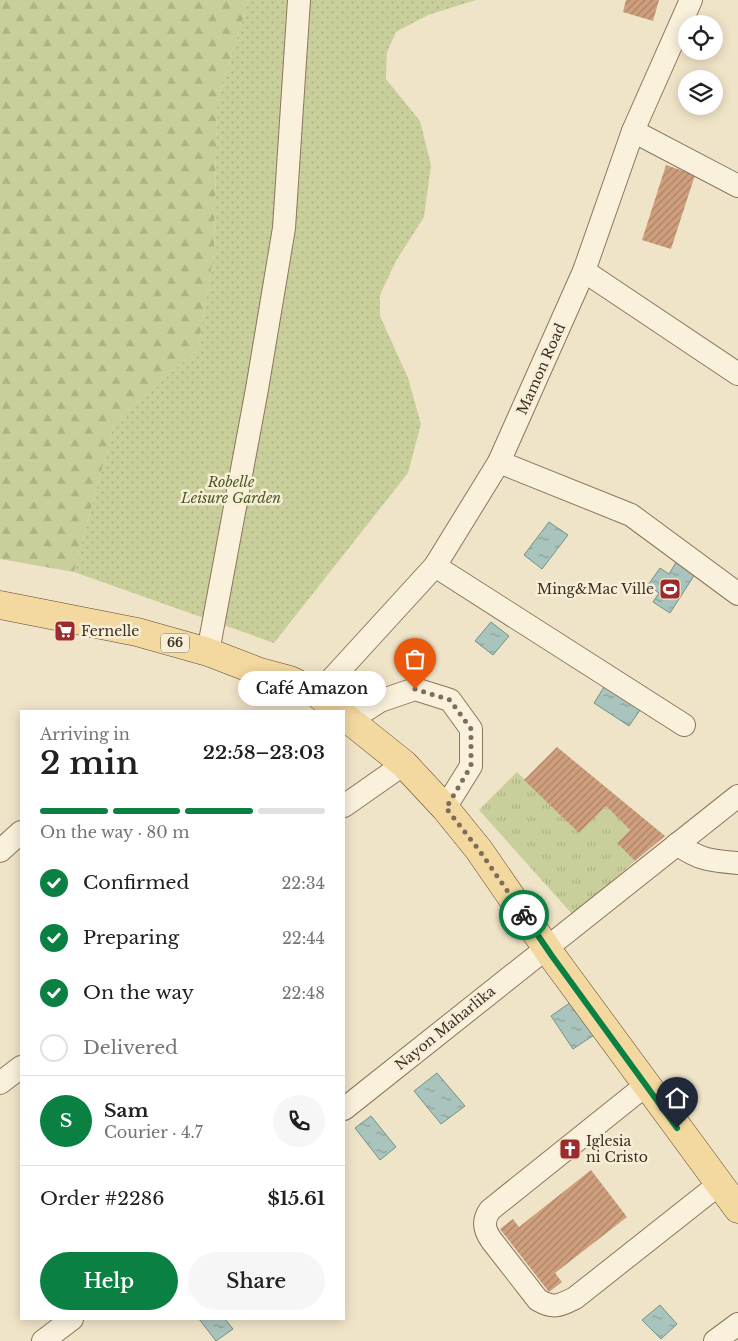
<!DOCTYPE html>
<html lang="en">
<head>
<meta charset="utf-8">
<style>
	body { margin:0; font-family:"Libre Baskerville",serif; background:#f6f6f6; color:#202124; height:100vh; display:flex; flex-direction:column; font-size:19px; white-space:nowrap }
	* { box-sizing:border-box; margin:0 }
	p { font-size:16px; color:#757577 }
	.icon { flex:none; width:28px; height:28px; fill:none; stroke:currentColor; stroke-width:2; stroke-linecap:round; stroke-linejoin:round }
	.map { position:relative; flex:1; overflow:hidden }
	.sheet { position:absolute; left:20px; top:710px; width:325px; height:610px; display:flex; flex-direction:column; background:#fff; border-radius:0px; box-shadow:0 2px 12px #0003 }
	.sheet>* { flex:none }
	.fabs { position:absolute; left:678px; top:15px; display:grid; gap:10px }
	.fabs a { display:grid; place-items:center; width:45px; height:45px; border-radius:50%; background:#fff; box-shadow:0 2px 12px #0003; font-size:25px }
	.pin { position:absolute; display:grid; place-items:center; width:42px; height:42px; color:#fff; margin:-51px -21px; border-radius:50% 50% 50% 0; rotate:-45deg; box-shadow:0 0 5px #0007 }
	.pin .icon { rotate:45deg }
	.courier { position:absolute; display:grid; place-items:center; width:50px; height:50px; margin:-25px; border:4px solid #0b8043; border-radius:50%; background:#fff; color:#222; box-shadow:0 1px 6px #0007 }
	.bubble { position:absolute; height:35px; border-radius:18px; background:#fff; box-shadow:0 2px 12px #0003; font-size:16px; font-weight:600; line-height:35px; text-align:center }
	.overview em { font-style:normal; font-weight:600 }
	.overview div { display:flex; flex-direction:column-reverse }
	.overview { display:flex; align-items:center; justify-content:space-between; height:85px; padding:0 20px }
	h1 { font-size:32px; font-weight:600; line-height:38px }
	.bar { display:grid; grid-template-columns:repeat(4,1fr); gap:8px 5px; align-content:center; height:60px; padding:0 20px }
	.bar i { height:6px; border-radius:4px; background:#e0e0e0 }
	.bar .active { background:#0b8043 }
	.bar p { grid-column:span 4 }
	.line { display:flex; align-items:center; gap:12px; padding:0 20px; border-top:1px solid #e0e0e0 }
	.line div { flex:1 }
	.round { display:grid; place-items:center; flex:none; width:52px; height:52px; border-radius:26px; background:#f6f6f6 }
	ol { padding:0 20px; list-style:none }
	li { display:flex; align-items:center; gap:15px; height:55px }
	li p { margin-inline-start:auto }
	li .icon { padding:5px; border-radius:50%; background:#0b8043; color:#fff; stroke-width:4 }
	li:last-child { color:#757577 }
	li i { width:28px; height:28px; border:2px solid #e0e0e0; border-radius:50% }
	.action { display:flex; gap:10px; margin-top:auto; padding:10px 20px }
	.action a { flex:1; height:58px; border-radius:30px; background:#0b8043; color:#fff; font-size:20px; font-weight:600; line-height:58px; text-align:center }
	.action a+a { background:#f6f6f6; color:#202124 }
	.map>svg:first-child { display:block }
	.grass { fill:url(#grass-tufts) }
	.forest { fill:url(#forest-firs) }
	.garden { fill:url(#garden-dots) }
	.water { fill:url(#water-ripples); stroke:#6f938a }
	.building { fill:url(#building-hatch) }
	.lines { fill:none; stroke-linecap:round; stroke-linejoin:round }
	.minor-casing { stroke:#8d765c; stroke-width:24 }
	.major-casing { stroke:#5b4430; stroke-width:29 }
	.minor { stroke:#faf1dc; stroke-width:22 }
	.major { stroke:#f3d9a0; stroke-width:28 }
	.done { stroke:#7c6e5b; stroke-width:5; stroke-dasharray:0 9 }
	.route { stroke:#0b8043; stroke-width:6 }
	.labels { text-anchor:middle; stroke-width:5; stroke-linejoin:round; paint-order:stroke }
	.shield { fill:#f7eed8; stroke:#756857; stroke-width:1 }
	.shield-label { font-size:12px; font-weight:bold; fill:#3d2e20 }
	.street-label { font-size:14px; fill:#3d2e20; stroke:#f7eed8 }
	.park-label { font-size:14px; font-style:italic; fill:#4d5a26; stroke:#f7eed8 }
	.poi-label { font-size:14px; fill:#3d2e20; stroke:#f7eed8; text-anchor:start }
</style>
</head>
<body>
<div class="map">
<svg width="738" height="1341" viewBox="0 0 738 1341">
	<defs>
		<pattern id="grass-tufts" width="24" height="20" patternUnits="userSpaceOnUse" patternTransform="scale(1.25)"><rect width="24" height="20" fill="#c9cf9b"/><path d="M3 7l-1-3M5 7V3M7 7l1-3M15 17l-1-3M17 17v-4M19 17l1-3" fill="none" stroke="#aeb285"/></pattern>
		<pattern id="forest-firs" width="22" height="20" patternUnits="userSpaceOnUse" patternTransform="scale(1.25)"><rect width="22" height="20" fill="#c9cf9b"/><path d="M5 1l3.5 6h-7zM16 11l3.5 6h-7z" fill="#aeb285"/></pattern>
		<pattern id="garden-dots" width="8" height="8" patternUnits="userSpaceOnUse" patternTransform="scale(1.25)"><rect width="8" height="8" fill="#c9cf9b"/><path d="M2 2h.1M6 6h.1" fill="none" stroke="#aeb285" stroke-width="1.8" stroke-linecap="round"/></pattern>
		<pattern id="water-ripples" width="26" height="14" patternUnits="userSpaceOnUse" patternTransform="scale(1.25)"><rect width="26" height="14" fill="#a9c4bc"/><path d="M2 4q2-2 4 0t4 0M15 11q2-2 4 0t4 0" fill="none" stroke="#8ba098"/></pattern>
		<pattern id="building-hatch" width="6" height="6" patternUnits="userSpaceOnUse" patternTransform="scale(1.25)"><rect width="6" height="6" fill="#cf9f7d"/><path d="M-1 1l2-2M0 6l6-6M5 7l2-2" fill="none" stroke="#a98266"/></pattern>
	</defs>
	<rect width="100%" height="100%" fill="#f0e4c8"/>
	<polygon class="grass" points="517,772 579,833 606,806 630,830 617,843 635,861 573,915 479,810"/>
	<polygon class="forest" points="0,0 249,0 217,102 214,254 198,349 115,421 74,572 0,559"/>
	<polygon class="garden" points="249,0 476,0 428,15 396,32 387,52 386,79 420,121 431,165 424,217 396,261 380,295 380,316 408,378 421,424 408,473 274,643 74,572 115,421 198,349 214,254 217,102"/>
	<g class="water">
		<polygon points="549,522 568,535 542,569 524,555"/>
		<polygon points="678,559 697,571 670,613 653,602 659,593 648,585 660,568 669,574"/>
		<polygon points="491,622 509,636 493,655 475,641"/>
		<polygon points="604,687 640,710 629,726 594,703"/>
		<polygon points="571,1002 594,1035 573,1049 551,1016"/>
		<polygon points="437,1073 465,1106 441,1124 414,1091"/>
		<polygon points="371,1116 396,1147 380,1160 355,1128"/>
		<polygon points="660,1305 677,1324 661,1339 642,1320"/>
		<polygon points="199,1319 225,1319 233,1329 216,1341"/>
	</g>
	<g class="building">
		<polygon points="626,0 659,0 653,21 623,12"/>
		<polygon points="666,165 695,175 671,249 642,240"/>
		<polygon points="557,747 665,836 635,861 617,843 630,830 606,806 579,833 524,780"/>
		<polygon points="591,1170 627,1217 555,1273 562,1282 549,1292 500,1229 513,1219 519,1227"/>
	</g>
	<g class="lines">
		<g class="minor-casing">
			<g id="minor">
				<polyline points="633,131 738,186"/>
				<polyline points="584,271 738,374"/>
				<polyline points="499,462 631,515 738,594"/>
				<polyline points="435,566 684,725"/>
				<polyline points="208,652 257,389 284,228 299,0"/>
				<polyline points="318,694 435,566 499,462 584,271 633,131 691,0"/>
				<polyline points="349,721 380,701 415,689 450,700 471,729 471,766 445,808"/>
				<polyline points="344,806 404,764"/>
				<path d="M677,844C699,860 712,861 738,863"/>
				<polyline points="0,851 21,832"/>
				<polyline points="0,1083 21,1067"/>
				<path d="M646,1085L490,1210C482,1221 484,1230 492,1241L538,1300C554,1309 559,1306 575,1298L718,1185"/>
				<polyline points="344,1109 738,796"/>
				<polyline points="43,1341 72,1319"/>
				<polyline points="715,1341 738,1324"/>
			</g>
		</g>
		<g class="major-casing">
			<g id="major">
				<polyline points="0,605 137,632 208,652 260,672 290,680 318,694 338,711"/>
				<polyline points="344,716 404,764 445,808 479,850 552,956 738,1209"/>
			</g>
		</g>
		<use href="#minor" class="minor"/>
		<use href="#major" class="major"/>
	</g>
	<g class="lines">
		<polyline class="done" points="415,689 450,700 471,729 471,766 446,808 479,850 524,915"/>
		<polyline class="route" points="524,915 552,956 677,1128"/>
	</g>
	<defs>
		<g id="stadium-square" transform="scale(1.125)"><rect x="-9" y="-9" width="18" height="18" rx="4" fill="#9e2a2b" stroke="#f7eed8"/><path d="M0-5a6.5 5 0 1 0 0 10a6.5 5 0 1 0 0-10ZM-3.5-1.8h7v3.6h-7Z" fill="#fff"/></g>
		<g id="supermarket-square" transform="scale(1.125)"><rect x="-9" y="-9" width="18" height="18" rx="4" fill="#9e2a2b" stroke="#f7eed8"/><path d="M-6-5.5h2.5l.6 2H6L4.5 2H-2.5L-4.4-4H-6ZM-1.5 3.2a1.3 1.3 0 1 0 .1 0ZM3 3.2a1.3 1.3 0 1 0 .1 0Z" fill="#fff"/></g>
		<g id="church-square" transform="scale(1.125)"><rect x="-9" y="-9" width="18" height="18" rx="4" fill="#9e2a2b" stroke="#f7eed8"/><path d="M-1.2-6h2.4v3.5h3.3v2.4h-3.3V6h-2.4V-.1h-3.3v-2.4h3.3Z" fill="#fff"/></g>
	</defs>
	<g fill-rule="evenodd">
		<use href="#stadium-square" x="670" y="589"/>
		<use href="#supermarket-square" x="65" y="631"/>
		<use href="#church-square" x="570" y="1149"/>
	</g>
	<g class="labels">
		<rect class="shield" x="161" y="633.5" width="28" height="19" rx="4"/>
		<g class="shield-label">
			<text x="175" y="647">66</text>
		</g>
		<g class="street-label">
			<text transform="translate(541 369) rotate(-66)" y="5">Mamon Road</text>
			<text transform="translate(445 1028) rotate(-39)" y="5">Nayon Maharlika</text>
		</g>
		<g class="park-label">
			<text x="231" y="487">Robelle<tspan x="231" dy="16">Leisure Garden</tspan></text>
		</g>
		<g class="poi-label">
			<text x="654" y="594" text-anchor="end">Ming&amp;Mac Ville</text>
			<text x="81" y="636">Fernelle</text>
			<text x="586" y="1146">Iglesia<tspan x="586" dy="16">ni Cristo</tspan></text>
		</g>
	</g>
</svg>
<div class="fabs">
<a><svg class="icon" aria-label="locate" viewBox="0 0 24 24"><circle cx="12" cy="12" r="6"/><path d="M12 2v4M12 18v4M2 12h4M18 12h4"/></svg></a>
<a><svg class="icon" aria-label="layers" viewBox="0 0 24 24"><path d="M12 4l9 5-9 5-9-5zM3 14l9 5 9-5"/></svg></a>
</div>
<div class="pin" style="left:415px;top:689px;background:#ea580c"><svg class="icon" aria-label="bag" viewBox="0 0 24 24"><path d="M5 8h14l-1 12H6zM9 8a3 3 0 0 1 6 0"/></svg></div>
<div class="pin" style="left:677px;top:1128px;background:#1f2937"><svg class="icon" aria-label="home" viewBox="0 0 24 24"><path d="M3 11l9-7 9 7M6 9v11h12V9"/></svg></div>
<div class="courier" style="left:524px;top:915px"><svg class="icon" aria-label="bike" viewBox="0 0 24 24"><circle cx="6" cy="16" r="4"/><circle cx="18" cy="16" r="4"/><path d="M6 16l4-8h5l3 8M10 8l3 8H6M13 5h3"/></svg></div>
<div class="bubble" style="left:238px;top:671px;width:148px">Café Amazon</div>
<section class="sheet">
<div class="overview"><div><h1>2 min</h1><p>Arriving in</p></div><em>22:58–23:03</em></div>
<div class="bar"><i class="active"></i><i class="active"></i><i class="active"></i><i></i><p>On the way · 80 m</p></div>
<ol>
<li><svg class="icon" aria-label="check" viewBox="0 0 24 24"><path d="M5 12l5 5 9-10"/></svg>Confirmed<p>22:34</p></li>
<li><svg class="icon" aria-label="check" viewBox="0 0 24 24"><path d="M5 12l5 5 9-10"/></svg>Preparing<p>22:44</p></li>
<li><svg class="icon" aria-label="check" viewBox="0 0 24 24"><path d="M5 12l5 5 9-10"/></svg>On the way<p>22:48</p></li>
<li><i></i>Delivered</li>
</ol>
<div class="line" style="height:90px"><b class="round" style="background:#0b8043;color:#fff">S</b><div><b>Sam</b><p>Courier · 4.7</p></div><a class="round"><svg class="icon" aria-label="phone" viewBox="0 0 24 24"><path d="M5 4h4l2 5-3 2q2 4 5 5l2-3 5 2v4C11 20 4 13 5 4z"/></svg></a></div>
<div class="line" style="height:65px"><div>Order #2286</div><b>$15.61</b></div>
<div class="action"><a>Help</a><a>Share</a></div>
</section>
</div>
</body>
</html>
